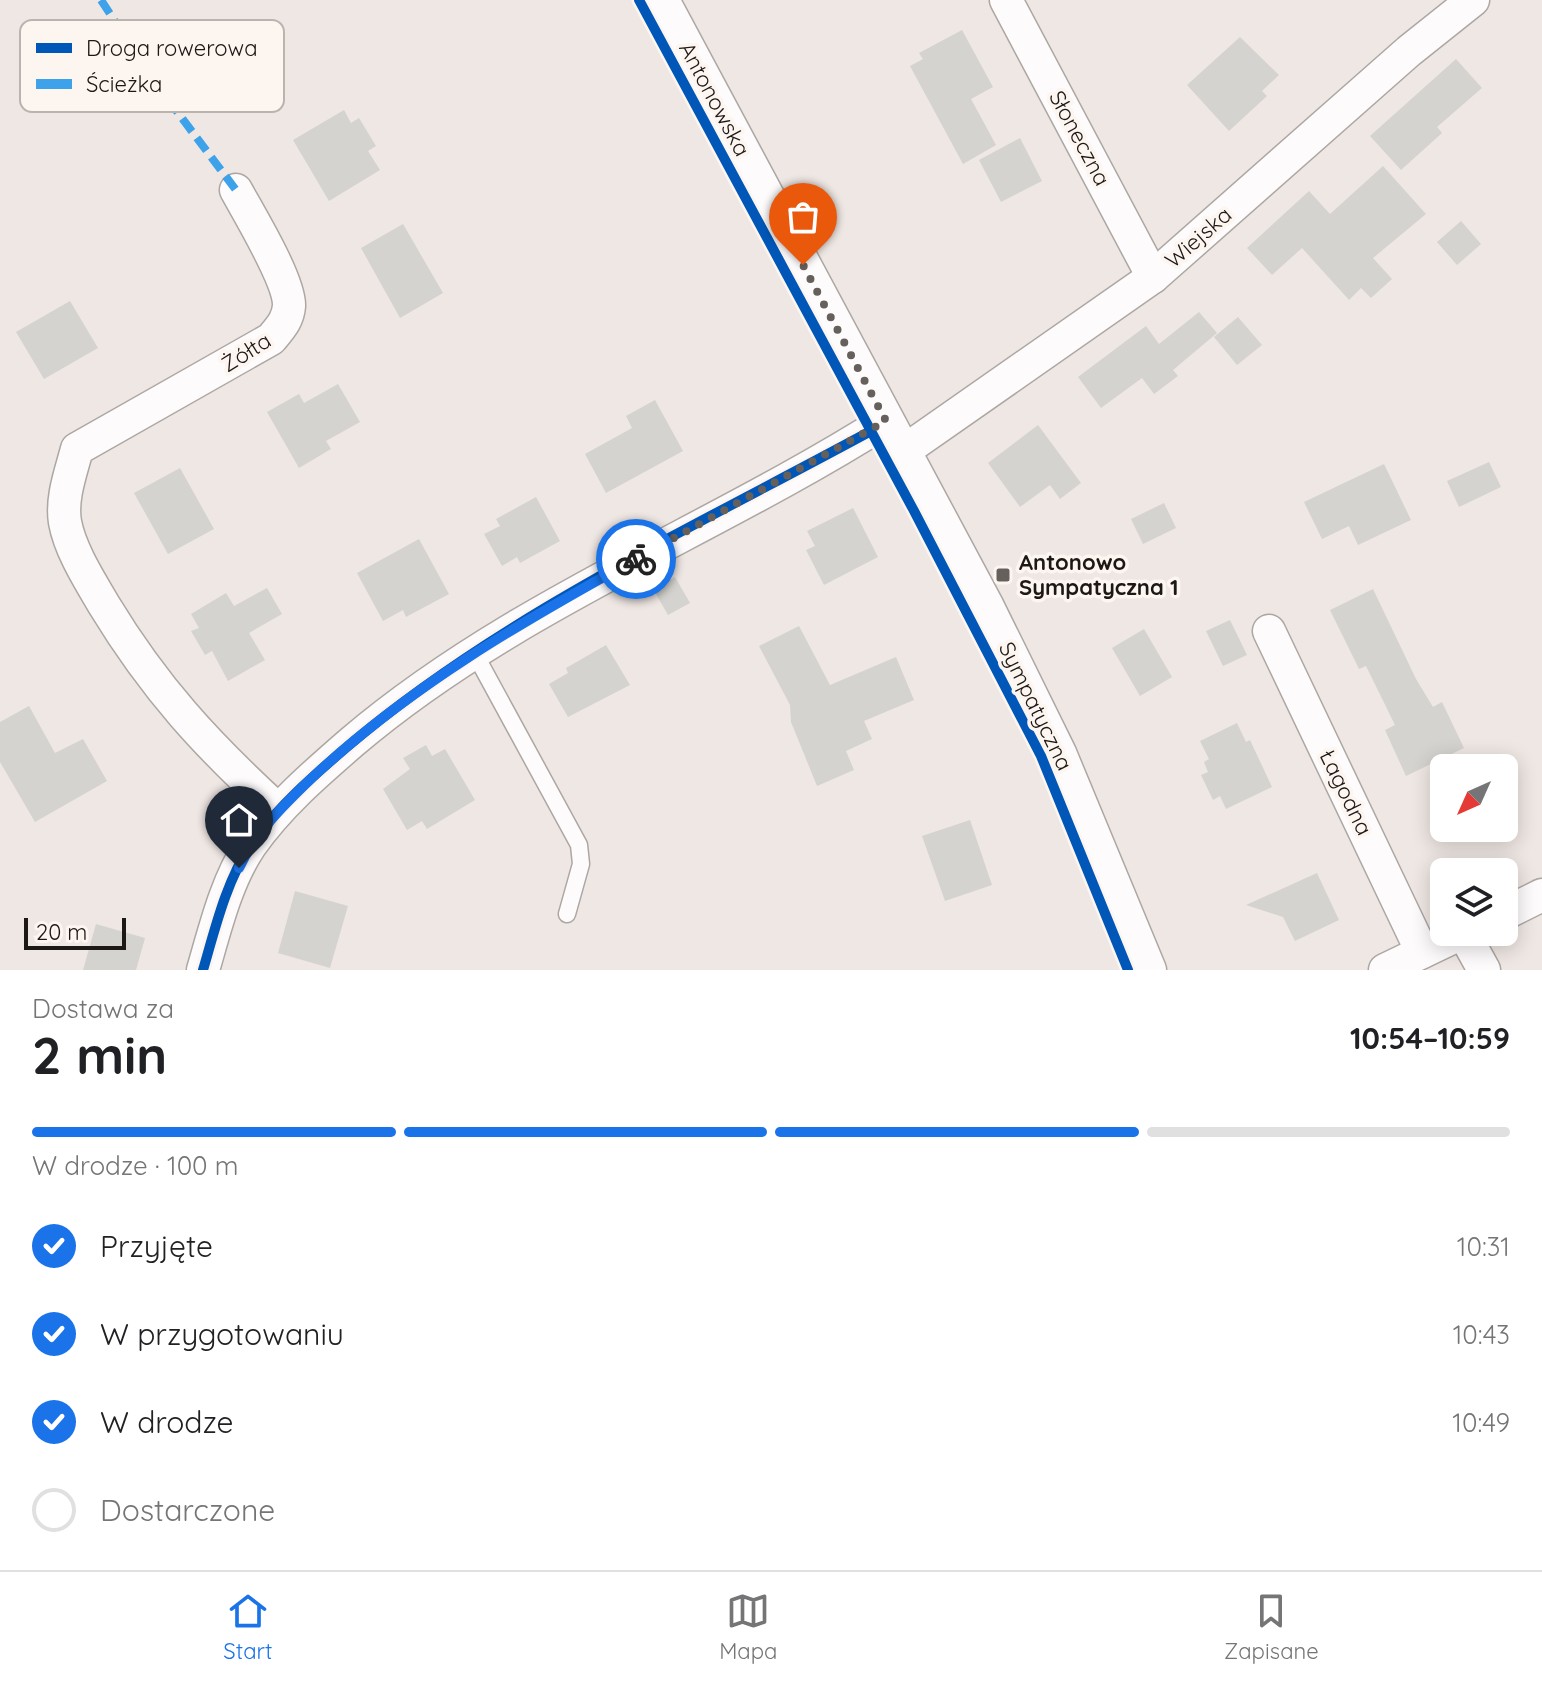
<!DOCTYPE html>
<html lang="pl">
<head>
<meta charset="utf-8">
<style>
	body { margin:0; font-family:Quicksand,sans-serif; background:#f2f2f2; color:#202124; height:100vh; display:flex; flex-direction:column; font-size:30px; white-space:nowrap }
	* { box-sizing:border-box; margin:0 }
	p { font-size:26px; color:#757577 }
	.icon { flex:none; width:44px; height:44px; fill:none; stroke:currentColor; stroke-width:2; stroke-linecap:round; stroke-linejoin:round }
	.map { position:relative; height:970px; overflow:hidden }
	.side { display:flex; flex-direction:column; background:#fff; flex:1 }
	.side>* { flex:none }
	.needle { width:52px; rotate:225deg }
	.controls { position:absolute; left:1430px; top:754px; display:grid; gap:16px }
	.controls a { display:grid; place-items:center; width:88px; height:88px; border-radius:12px; background:#fff; box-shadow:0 4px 20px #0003; font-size:40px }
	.scale { position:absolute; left:24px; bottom:20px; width:102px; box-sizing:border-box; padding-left:8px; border:4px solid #1c1815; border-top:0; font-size:22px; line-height:28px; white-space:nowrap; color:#1c1815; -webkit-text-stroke:6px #fdf5f0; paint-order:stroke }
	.pin { position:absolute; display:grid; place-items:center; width:68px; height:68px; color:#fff; margin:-82px -34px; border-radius:50% 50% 50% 0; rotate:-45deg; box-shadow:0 0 8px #0007 }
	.pin .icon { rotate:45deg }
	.courier { position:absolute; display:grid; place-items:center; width:80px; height:80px; margin:-40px; border:6px solid #1a73e8; border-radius:50%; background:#fff; color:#222; box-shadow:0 2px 10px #0007 }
	.summary em { font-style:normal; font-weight:800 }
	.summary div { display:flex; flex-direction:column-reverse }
	.summary { display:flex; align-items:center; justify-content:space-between; height:136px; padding:0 32px }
	h1 { font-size:52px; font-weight:800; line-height:60px }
	.bar { display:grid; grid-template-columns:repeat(4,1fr); gap:12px 8px; align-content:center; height:96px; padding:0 32px }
	.bar i { height:10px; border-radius:6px; background:#e0e0e0 }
	.bar .selected { background:#1a73e8 }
	.bar p { grid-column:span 4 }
	ol { padding:0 32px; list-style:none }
	li { display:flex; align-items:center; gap:24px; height:88px }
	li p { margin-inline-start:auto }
	li .icon { padding:8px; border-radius:50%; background:#1a73e8; color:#fff; stroke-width:4 }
	li:last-child { color:#757577 }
	li i { width:44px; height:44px; border:4px solid #e0e0e0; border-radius:50% }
	.dock { display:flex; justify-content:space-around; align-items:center; height:112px; border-top:2px solid #e0e0e0; background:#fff; font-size:22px; color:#757577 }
	.dock a { display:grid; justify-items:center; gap:4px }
	.dock .selected { color:#1a73e8 }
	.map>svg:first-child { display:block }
	.building { fill:#d4d3d0 }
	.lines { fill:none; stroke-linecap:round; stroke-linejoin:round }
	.lane-casing { stroke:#ada7a4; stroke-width:19 }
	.street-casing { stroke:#ada7a4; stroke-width:35 }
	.lane { stroke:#fdfbfb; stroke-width:16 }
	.street { stroke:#fdfbfb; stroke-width:32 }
	.quiet { stroke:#3da2ea; stroke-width:8; stroke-dasharray:16 8; stroke-linecap:butt }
	.cycleway-casing { stroke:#fdf5f0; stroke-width:15 }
	.cycleway { stroke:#0057b8; stroke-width:10 }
	.done { stroke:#66605d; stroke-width:8; stroke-dasharray:0 14.4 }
	.route { stroke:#1a73e8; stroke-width:10 }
	.poi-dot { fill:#66605d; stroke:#fdf5f0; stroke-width:3 }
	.labels { text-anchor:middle; stroke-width:7; stroke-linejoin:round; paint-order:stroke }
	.street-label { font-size:22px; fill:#1c1815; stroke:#fdf5f0 }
	.poi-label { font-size:22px; font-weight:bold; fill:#1c1815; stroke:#fdf5f0; text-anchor:start }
	.key { fill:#fdf5f0; stroke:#bab3ae; stroke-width:2 }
	.key-label { font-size:22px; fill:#1c1815 }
</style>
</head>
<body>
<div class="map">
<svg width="1542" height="970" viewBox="0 0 1542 970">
	<rect width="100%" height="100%" fill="#efe7e3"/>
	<g class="building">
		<polygon points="962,30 993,87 971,99 996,145 963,164 910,66 923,59 919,53"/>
		<polygon points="1240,37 1279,75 1262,91 1267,96 1229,131 1187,85"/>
		<polygon points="1456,59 1482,88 1437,127 1442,133 1401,170 1370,136"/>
		<polygon points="344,110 351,123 359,118 376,146 368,151 380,170 329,201 293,140"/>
		<polygon points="1020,138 1042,181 1001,202 979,160"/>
		<polygon points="1383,166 1426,214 1373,258 1392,279 1371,298 1361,288 1349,300 1302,248 1272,275 1247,248 1309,191 1330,214"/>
		<polygon points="1461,221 1481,244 1457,265 1437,242"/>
		<polygon points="403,224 443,293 400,318 361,248"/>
		<polygon points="70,301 98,348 44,379 16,332"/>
		<polygon points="1199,312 1217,333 1173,370 1178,376 1154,394 1142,378 1101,408 1078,377 1146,326 1159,344"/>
		<polygon points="1238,317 1262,345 1237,365 1214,337"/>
		<polygon points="338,384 360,422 326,441 331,449 299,468 267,412 299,394 304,403"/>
		<polygon points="655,400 683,451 606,493 585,454 632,428 626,416"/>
		<polygon points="1038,425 1081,483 1060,499 1050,485 1020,507 988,463"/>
		<polygon points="1489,462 1501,487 1459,507 1447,481"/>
		<polygon points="1384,464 1411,520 1358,545 1349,526 1322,539 1304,502"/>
		<polygon points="180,468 214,529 168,554 134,493"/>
		<polygon points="536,497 560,541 520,563 517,557 502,566 484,534 500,526 496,519"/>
		<polygon points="1164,503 1176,528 1143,544 1131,519"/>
		<polygon points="853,508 878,557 824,585 806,550 815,546 807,531"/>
		<polygon points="419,539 449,594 406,617 403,610 383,621 357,573"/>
		<polygon points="675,577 690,603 668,615 653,589"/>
		<polygon points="267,588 282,614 249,633 265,660 228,681 212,651 205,655 191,631 199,628 191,614 226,593 234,606"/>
		<polygon points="1373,589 1416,679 1433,707 1442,702 1464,748 1406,776 1385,730 1395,725 1366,666 1359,669 1330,610"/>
		<polygon points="1230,620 1247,655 1223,666 1206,631"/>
		<polygon points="799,626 830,685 896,657 914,700 864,721 872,739 846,751 854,770 817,786 791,722 790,705 759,646"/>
		<polygon points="1144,629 1172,677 1140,696 1112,648"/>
		<polygon points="606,645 630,685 568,717 549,684 568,673 566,668"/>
		<polygon points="29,706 55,753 83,739 107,781 35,822 0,762 0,722"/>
		<polygon points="1237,723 1246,742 1250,740 1272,787 1226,809 1220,796 1213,800 1201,775 1208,772 1204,762 1209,759 1200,741"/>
		<polygon points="426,745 432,756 445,749 475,800 427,829 422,821 407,830 383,789 410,769 403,758"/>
		<polygon points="970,820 992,885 945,901 922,836"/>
		<polygon points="1317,873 1339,920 1295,941 1283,917 1246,905"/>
		<polygon points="295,891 348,906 330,968 278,953"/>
		<polygon points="96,924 145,938 136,970 83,970"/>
	</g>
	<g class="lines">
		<g class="lane-casing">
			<polyline id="lane" points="475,654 579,845 581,864 567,914"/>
		</g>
		<g class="street-casing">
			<g id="street">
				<polyline points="663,0 987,605 1060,753 1150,970"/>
				<polyline points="1006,0 1153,277"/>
				<path d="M236,190C249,214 290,281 289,306C288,320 280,328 271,339L77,449C71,472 61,498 65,522C70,550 90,581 104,605C155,689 206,744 278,810"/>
				<polyline points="904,451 1153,277 1409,51 1473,0"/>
				<polyline points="1269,631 1422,952"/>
				<polyline points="1504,914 1542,895"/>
				<polyline points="1463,932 1484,970"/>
				<path d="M203,970C215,929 226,882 250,846C278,806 315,774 352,742C512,606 711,532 886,421"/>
				<polyline points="1385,970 1464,932"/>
			</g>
		</g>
		<use href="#lane" class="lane"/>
		<use href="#street" class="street"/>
		<polyline class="quiet" points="101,0 154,81 236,190"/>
		<g class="cycleway-casing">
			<g id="cycleway">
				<polyline points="639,0 913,509 1041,756 1128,970"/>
				<path d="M203,970C215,929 226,882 250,846C276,808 312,777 347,747C499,617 694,527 869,432"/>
			</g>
		</g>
		<use href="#cycleway" class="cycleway"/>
	</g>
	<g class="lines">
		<polyline class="done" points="636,559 886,421 803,265"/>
		<path class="route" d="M239,868C257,830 286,803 316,774C411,686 523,621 636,559"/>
	</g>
	<rect class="poi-dot" x="995" y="567" width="16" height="16" rx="4"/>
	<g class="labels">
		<g class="street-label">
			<text transform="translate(715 99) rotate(62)" y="8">Antonowska</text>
			<text transform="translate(1080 138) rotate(62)" y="8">Słoneczna</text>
			<text transform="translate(1198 237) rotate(-41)" y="8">Wiejska</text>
			<text transform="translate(246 352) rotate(-32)" y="8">Żółta</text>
			<text transform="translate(1036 706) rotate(64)" y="8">Sympatyczna</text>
			<text transform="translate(1346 792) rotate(64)" y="8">Łagodna</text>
		</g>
		<g class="poi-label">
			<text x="1019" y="570">Antonowo<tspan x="1019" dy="25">Sympatyczna 1</tspan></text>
		</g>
	</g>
	<rect x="20" y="20" width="264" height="92" rx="12" class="key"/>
	<rect x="36" y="43" width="36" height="10" fill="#0057b8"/>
	<rect x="36" y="79" width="36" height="10" fill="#3da2ea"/>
	<g class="key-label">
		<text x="86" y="56">Droga rowerowa</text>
		<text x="86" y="92">Ścieżka</text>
	</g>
</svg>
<div class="controls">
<a><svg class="needle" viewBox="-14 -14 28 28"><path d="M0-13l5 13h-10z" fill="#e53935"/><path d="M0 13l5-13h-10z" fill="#757577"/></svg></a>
<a><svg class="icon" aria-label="layers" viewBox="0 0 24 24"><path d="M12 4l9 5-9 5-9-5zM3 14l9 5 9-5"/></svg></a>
</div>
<div class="scale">20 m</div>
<div class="pin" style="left:803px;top:265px;background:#ea580c"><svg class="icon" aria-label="bag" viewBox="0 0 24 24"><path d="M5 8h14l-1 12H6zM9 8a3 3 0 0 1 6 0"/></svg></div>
<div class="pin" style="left:239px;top:868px;background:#1f2937"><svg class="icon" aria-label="home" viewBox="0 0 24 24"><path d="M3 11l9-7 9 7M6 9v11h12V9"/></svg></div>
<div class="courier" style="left:636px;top:559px"><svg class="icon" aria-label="bike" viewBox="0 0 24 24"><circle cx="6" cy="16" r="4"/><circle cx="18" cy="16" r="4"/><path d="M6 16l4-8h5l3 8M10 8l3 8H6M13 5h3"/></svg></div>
</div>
<section class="side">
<div class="summary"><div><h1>2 min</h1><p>Dostawa za</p></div><em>10:54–10:59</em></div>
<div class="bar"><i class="selected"></i><i class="selected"></i><i class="selected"></i><i></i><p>W drodze · 100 m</p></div>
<ol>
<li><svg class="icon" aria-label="check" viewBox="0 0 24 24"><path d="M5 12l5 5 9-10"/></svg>Przyjęte<p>10:31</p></li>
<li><svg class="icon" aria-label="check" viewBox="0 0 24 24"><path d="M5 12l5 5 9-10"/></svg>W przygotowaniu<p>10:43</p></li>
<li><svg class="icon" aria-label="check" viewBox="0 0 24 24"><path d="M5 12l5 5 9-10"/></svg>W drodze<p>10:49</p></li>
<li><i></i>Dostarczone</li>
</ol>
</section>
<nav class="dock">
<a class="selected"><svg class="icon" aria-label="home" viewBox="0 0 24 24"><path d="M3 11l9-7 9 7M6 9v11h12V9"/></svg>Start</a>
<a><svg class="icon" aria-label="map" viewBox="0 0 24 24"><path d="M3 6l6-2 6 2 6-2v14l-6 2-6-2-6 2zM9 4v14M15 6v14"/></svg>Mapa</a>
<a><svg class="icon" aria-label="saved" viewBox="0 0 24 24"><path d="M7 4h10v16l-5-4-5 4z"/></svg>Zapisane</a>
</nav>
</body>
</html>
